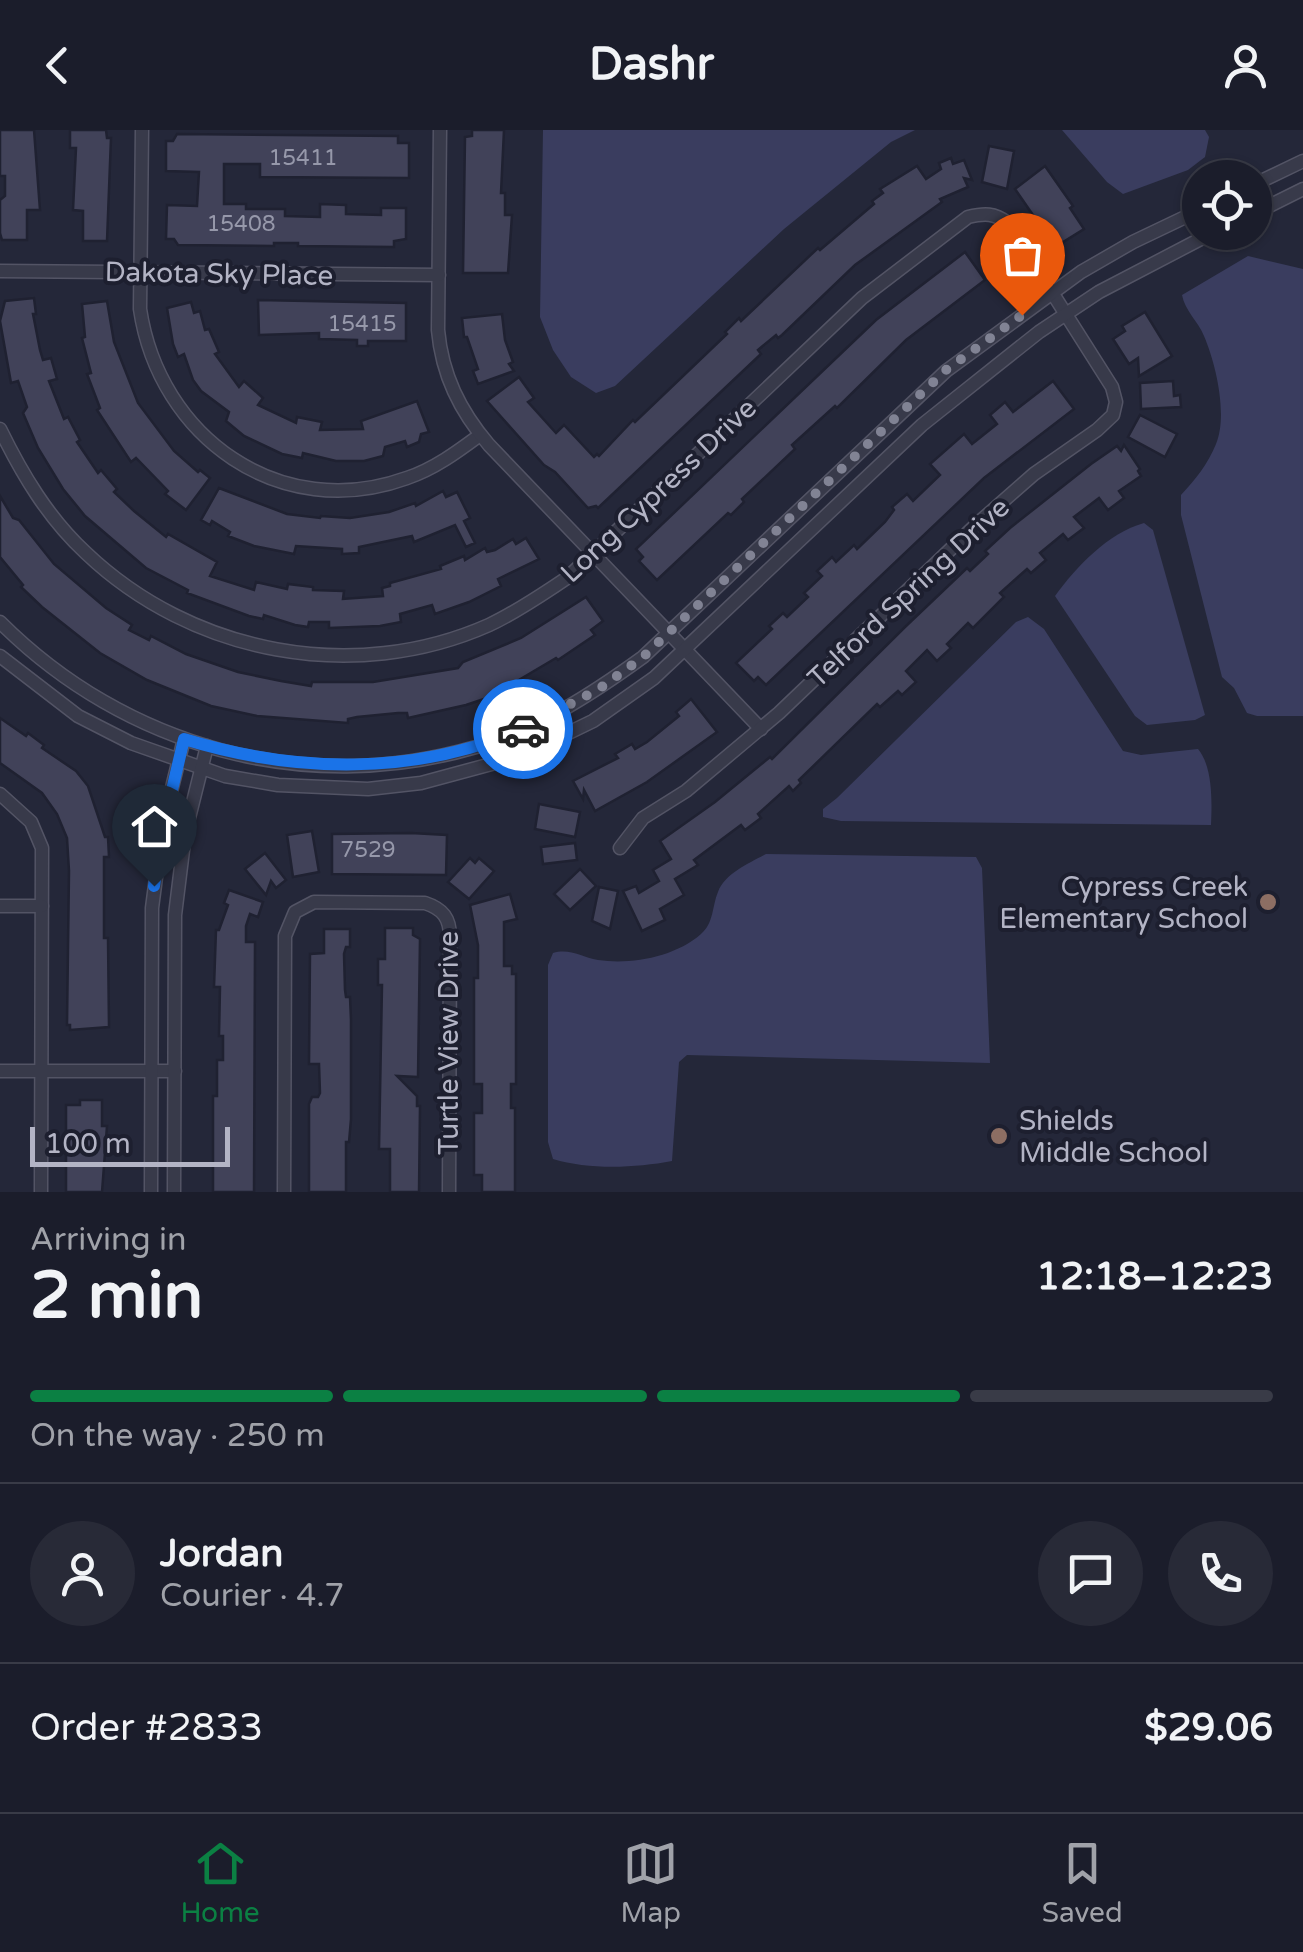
<!DOCTYPE html>
<html lang="en">
<head>
<meta charset="utf-8">
<style>
	body { margin:0; font-family:"Varela Round",sans-serif; background:#282a37; color:#f1f3f6; height:100vh; display:flex; flex-direction:column; font-size:38px; white-space:nowrap }
	* { box-sizing:border-box; margin:0 }
	p { font-size:32px; color:#a0a2a9 }
	.icon { flex:none; width:55px; height:55px; fill:none; stroke:currentColor; stroke-width:2; stroke-linecap:round; stroke-linejoin:round }
	.map { position:relative; height:1062px; overflow:hidden }
	.sheet { display:flex; flex-direction:column; background:#1b1d2b; flex:1 }
	.sheet>* { flex:none }
	.buttons { position:absolute; left:1182px; top:30px; display:grid; gap:20px }
	.buttons a { display:grid; place-items:center; width:90px; height:90px; border-radius:50%; background:#1b1d2b; box-shadow:0 2px 8px #0004,0 0 0 2px #393b47; font-size:50px }
	.scale { position:absolute; left:30px; bottom:25px; width:200px; box-sizing:border-box; padding-left:10px; border:5px solid #b3b4c5; border-top:0; font-size:28px; line-height:35px; white-space:nowrap; color:#b3b4c5; -webkit-text-stroke:8px #1d1f2f; paint-order:stroke }
	.pin { position:absolute; display:grid; place-items:center; width:85px; height:85px; color:#fff; margin:-102px -42px; border-radius:50% 50% 50% 0; rotate:-45deg; box-shadow:0 0 10px #0007 }
	.pin .icon { rotate:45deg }
	.courier { position:absolute; display:grid; place-items:center; width:100px; height:100px; margin:-50px; border:8px solid #1a73e8; border-radius:50%; background:#fff; color:#222; box-shadow:0 2px 12px #0007 }
	.head em { font-style:normal; font-weight:700 }
	.head div { display:flex; flex-direction:column-reverse }
	.head { display:flex; align-items:center; justify-content:space-between; height:170px; padding:0 30px }
	h1 { font-size:65px; font-weight:700; line-height:75px }
	.bar { display:grid; grid-template-columns:repeat(4,1fr); gap:15px 10px; align-content:center; height:120px; padding:0 30px }
	.bar i { height:12px; border-radius:8px; background:#393b47 }
	.bar .selected { background:#0b8043 }
	.bar p { grid-column:span 4 }
	.line { display:flex; align-items:center; gap:25px; padding:0 30px; border-top:2px solid #393b47 }
	.line div { flex:1 }
	.round { display:grid; place-items:center; flex:none; width:105px; height:105px; border-radius:52px; background:#282a37 }
	header { display:flex; justify-content:space-between; align-items:center; height:130px; padding:0 30px; background:#1b1d2b; font-size:45px; font-weight:700 }
	.tab-bar { display:flex; justify-content:space-around; align-items:center; height:140px; border-top:2px solid #393b47; background:#1b1d2b; font-size:28px; color:#a0a2a9 }
	.tab-bar a { display:grid; justify-items:center; gap:5px }
	.tab-bar .selected { color:#0b8043 }
	.map>svg:first-child { display:block }
	.water { fill:#3a3d5f }
	.building { fill:#414259; stroke:#1f2131; stroke-width:2.5 }
	.lines { fill:none; stroke-linecap:round; stroke-linejoin:round }
	.street-casing { stroke:#535465; stroke-width:15 }
	.street { stroke:#383a4a; stroke-width:12 }
	.done { stroke:#818394; stroke-width:10; stroke-dasharray:0 18 }
	.route { stroke:#1a73e8; stroke-width:12 }
	.education-dot { fill:#8d6e63; stroke:#1d1f2f; stroke-width:4 }
	.labels { text-anchor:middle; stroke-width:8; stroke-linejoin:round; paint-order:stroke }
	.number-label { font-size:22px; fill:#9698aa }
	.street-label { font-size:28px; fill:#b3b4c5; stroke:#1d1f2f }
	.poi-label { font-size:28px; fill:#b3b4c5; stroke:#1d1f2f; text-anchor:end }
</style>
</head>
<body>
<header><svg class="icon" aria-label="back" viewBox="0 0 24 24"><path d="M15 5l-7 7 7 7"/></svg>Dashr<svg class="icon" aria-label="person" viewBox="0 0 24 24"><circle cx="12" cy="8" r="4"/><path d="M4 21q1-7 8-7t8 7"/></svg></header>
<div class="map">
<svg width="1303" height="1062" viewBox="0 0 1303 1062">
	<rect width="100%" height="100%" fill="#242739"/>
	<g class="water">
		<polygon points="543,0 915,0 891,12 784,99 615,256 596,263 571,247 553,220 540,187"/>
		<polygon points="1062,0 1205,0 1209,7 1205,27 1188,40 1123,64 1107,52"/>
		<path d="M1248,126L1303,139V586H1257L1247,583L1234,558L1222,547L1181,385V365C1195,350 1208,334 1216,314C1228,285 1216,234 1204,206C1198,191 1185,181 1182,165Z"/>
		<path d="M1144,393L1153,400L1205,585L1195,590L1147,595L1135,586L1055,466C1076,437 1108,403 1144,393Z"/>
		<path d="M1028,487L1044,499L1123,621L1141,625L1198,619C1213,637 1212,672 1211,695L841,691L823,687V679L837,668L1016,492Z"/>
		<path d="M766,724L976,727L982,738L990,933L687,925L679,932L672,1031C635,1038 589,1040 553,1029L548,1012V835L553,823C570,818 581,827 598,830C631,835 675,827 701,804C714,793 712,776 718,762C725,743 750,733 766,724Z"/>
	</g>
	<g class="building">
		<polygon points="0,0 34,0 40,80 27,80 27,110 2,110 0,103 0,70 5,66 5,46 0,46"/>
		<polygon points="70,0 106,0 107,8 111,8 107,111 83,111 83,81 73,80 76,18 70,18"/>
		<polygon points="472,0 504,0 501,63 505,63 505,85 512,85 508,143 463,143 465,7 472,6"/>
		<polygon points="177,4 398,6 398,13 409,13 409,48 260,47 260,34 224,34 224,74 246,74 246,79 285,79 285,86 320,87 320,74 346,75 346,84 381,85 381,78 406,78 406,109 394,111 394,117 298,116 298,113 274,113 274,116 178,115 174,109 166,109 167,75 197,76 199,42 166,41 166,11 173,11"/>
		<polygon points="989,16 1014,21 1007,59 982,52"/>
		<polygon points="951,28 953,34 964,30 972,50 964,48 968,57 940,69 942,72 855,135 782,205 778,208 776,205 758,220 761,224 598,378 596,376 588,378 555,342 544,335 487,271 519,247 534,268 528,272 556,303 564,295 594,327 597,324 599,326 633,290 635,292 727,204 725,202 739,188 741,191 818,118 820,120 874,74 872,71 883,63 880,59 917,36 926,49 941,39 939,33"/>
		<polygon points="1045,36 1073,76 1070,78 1084,99 1055,117 1015,59"/>
		<polygon points="965,122 985,150 906,210 837,278 835,276 792,315 795,319 742,369 744,372 731,385 728,383 657,450 639,431 643,427 636,419 876,190"/>
		<polygon points="34,168 36,184 33,184 40,220 43,230 51,228 57,249 49,251 64,289 68,287 80,310 77,312 98,343 101,340 117,359 114,362 134,381 166,407 168,404 217,432 210,446 254,460 256,452 287,459 288,454 313,457 313,460 344,461 343,469 383,466 382,458 390,456 390,453 441,439 440,436 464,426 465,430 485,418 487,422 495,420 513,409 516,414 526,408 539,429 498,449 501,456 469,472 435,484 432,475 400,484 401,492 380,496 329,498 329,492 309,492 308,497 295,495 264,485 263,489 249,486 187,463 188,460 146,438 85,386 63,359 38,318 23,283 27,277 18,251 11,253 0,191 5,171"/>
		<polygon points="258,170 406,173 406,211 368,211 368,216 357,216 357,210 319,209 319,203 259,205"/>
		<polygon points="107,171 114,212 138,273 174,321 198,342 200,340 210,348 186,380 165,364 168,361 136,328 131,332 97,280 100,278 87,244 91,243 82,208 85,207 82,174"/>
		<polygon points="191,172 194,183 200,181 205,200 209,199 219,222 215,224 239,257 244,251 263,268 258,275 296,293 297,287 322,292 320,300 363,299 361,291 417,271 429,302 421,304 419,312 407,317 405,311 385,317 383,326 364,331 336,331 303,323 302,328 282,324 244,306 226,291 229,282 201,261 193,250 184,224 178,227 173,214 167,178"/>
		<polygon points="1145,182 1172,226 1139,246 1138,228 1129,234 1113,209 1125,201 1122,196"/>
		<polygon points="502,184 505,210 513,232 509,234 514,241 478,254 473,241 478,239 467,207 464,207 462,188"/>
		<polygon points="1053,251 1074,279 984,348 766,555 758,547 754,551 736,533 772,499 769,496 783,483 787,487 808,467 804,463 822,446 817,441 832,427 836,432 854,415 857,419 885,392 894,380 892,377 907,364 913,371 940,345 930,334 964,304 972,314 997,294 990,285 1005,272 1013,282"/>
		<polygon points="1173,251 1174,266 1180,265 1181,277 1141,279 1140,253"/>
		<polygon points="1140,285 1177,304 1165,327 1128,307"/>
		<polygon points="1124,315 1140,339 1138,341 1141,346 1119,361 1124,368 1108,380 1099,368 1074,387 1084,398 1068,410 1063,404 1040,423 1046,430 1031,443 1027,439 1000,463 1004,467 973,498 968,493 947,514 951,518 937,531 927,520 906,541 916,552 902,565 898,561 880,577 877,574 799,650 801,653 793,661 789,656 758,684 761,688 745,700 741,695 694,730 698,735 675,749 684,765 660,779 665,790 642,801 623,761 636,756 639,763 659,751 653,740 671,729 660,711 715,672 770,627 772,629 905,497 967,438 970,441 988,424 985,421 1010,398 1091,334 1117,316 1121,321"/>
		<polygon points="219,358 287,384 320,388 321,386 350,388 389,382 415,373 416,376 443,361 446,367 457,362 470,388 464,391 475,413 466,417 455,395 414,412 412,406 359,417 359,423 342,424 342,419 296,416 294,424 254,416 228,406 230,402 212,391 210,395 201,390"/>
		<polygon points="0,366 13,388 19,390 54,434 106,478 132,495 129,500 149,510 151,506 186,524 238,542 281,551 311,556 312,552 373,552 458,538 463,532 521,508 586,467 603,491 591,500 595,505 558,530 556,528 490,567 466,575 408,588 407,583 398,583 357,587 348,589 348,593 257,586 211,576 147,550 100,523 42,477 21,457 23,455 0,427"/>
		<polygon points="691,569 717,602 647,652 595,681 584,660 583,669 573,651 618,628 615,624 632,614 635,619 647,612 679,586 676,582"/>
		<polygon points="0,588 26,606 28,603 44,615 42,618 76,641 88,656 105,707 108,707 109,727 104,727 104,808 108,808 109,897 70,900 70,895 67,895 69,741 67,708 57,684 42,663 0,633"/>
		<polygon points="539,674 580,682 575,707 535,699"/>
		<polygon points="312,701 319,742 293,747 287,705"/>
		<polygon points="411,703 447,705 446,745 332,744 332,704"/>
		<polygon points="575,713 577,730 543,734 541,717"/>
		<polygon points="265,723 286,750 276,758 271,751 266,765 245,739"/>
		<polygon points="470,728 475,733 479,728 494,741 469,769 448,752"/>
		<polygon points="580,739 596,756 570,780 554,764"/>
		<polygon points="599,757 618,761 610,799 592,791"/>
		<polygon points="229,760 263,772 258,787 250,784 246,796 246,812 255,812 254,1062 213,1062 213,966 217,966 217,930 223,930 223,906 219,906 220,857 214,857 216,800 219,800 228,775 224,773"/>
		<polygon points="510,764 517,789 504,792 504,836 512,836 512,844 516,844 516,954 511,954 511,978 515,978 515,1062 482,1062 482,1045 474,1045 474,983 482,983 482,954 474,954 474,848 478,848 478,815 470,775"/>
		<polygon points="385,798 413,798 413,805 420,809 418,947 397,946 417,966 417,976 420,976 419,1062 390,1062 390,1019 379,1019 382,855 378,855 378,829 385,829"/>
		<polygon points="324,799 350,799 350,817 346,817 344,824 345,860 346,867 350,867 351,890 351,989 349,1012 346,1012 346,1062 309,1062 309,974 312,967 318,967 320,963 319,934 309,934 310,824 324,823"/>
		<polygon points="80,970 102,970 102,996 107,996 102,1062 66,1062 66,975 80,975"/>
	</g>
	<g class="lines">
		<g class="street-casing">
			<g id="street">
				<path d="M142,0L140,179C159,307 280,394 407,348C434,339 457,322 480,305"/>
				<path d="M440,0L438,200C442,245 460,281 489,315L761,599"/>
				<polyline points="1255,54 1303,31"/>
				<polyline points="1255,83 1303,59"/>
				<polyline points="0,141 439,145"/>
				<path d="M0,299C22,344 48,388 86,423C192,524 354,555 489,495C517,482 541,465 567,448L862,168L968,87C985,83 994,83 1008,93L1112,257L1116,272L1113,285L1097,300L1034,344L977,394L779,583L686,661L643,688L620,718"/>
				<path d="M0,492C125,617 305,667 476,617C538,599 592,564 643,527L946,241L1081,142L1133,112L1200,80"/>
				<polyline points="0,526 78,586 131,613 225,646 278,655 368,659 421,653 521,626 593,591 654,548 922,295 1039,202 1099,162 1214,102"/>
				<polyline points="0,664 31,692 42,718 41,1062"/>
				<polyline points="0,776 42,776"/>
				<polyline points="0,941 175,941"/>
				<polyline points="151,1062 152,778 163,694 184,609"/>
				<polyline points="174,1062 175,785 185,704 207,616"/>
				<path d="M284,1062L285,806L295,782L314,772L425,773C443,779 450,788 450,807L449,1062"/>
			</g>
		</g>
		<use href="#street" class="street"/>
	</g>
	<g class="lines">
		<polyline class="done" points="523,599 599,559 643,527 946,240 1022,185"/>
		<path class="route" d="M154,756L164,694L184,609C295,643 414,646 523,599"/>
	</g>
	<g class="education-dot">
		<circle cx="1268" cy="772" r="10"/>
		<circle cx="999" cy="1006" r="10"/>
	</g>
	<g class="labels">
		<g class="number-label">
			<text x="303" y="35">15411</text>
			<text x="241" y="101">15408</text>
			<text x="362" y="201">15415</text>
			<text x="368" y="727">7529</text>
		</g>
		<g class="street-label">
			<text transform="translate(219 143) rotate(1)" y="10">Dakota Sky Place</text>
			<text transform="translate(658 360) rotate(-43)" y="10">Long Cypress Drive</text>
			<text transform="translate(908 462) rotate(-43)" y="10">Telford Spring Drive</text>
			<text transform="translate(448 913) rotate(-90)" y="10">Turtle View Drive</text>
		</g>
		<g class="poi-label">
			<text x="1248" y="766">Cypress Creek<tspan x="1248" dy="32">Elementary School</tspan></text>
			<text x="1019" y="1000" text-anchor="start">Shields<tspan x="1019" dy="32">Middle School</tspan></text>
		</g>
	</g>
</svg>
<div class="buttons">
<a><svg class="icon" aria-label="locate" viewBox="0 0 24 24"><circle cx="12" cy="12" r="6"/><path d="M12 2v4M12 18v4M2 12h4M18 12h4"/></svg></a>
</div>
<div class="scale">100 m</div>
<div class="pin" style="left:1022px;top:185px;background:#ea580c"><svg class="icon" aria-label="bag" viewBox="0 0 24 24"><path d="M5 8h14l-1 12H6zM9 8a3 3 0 0 1 6 0"/></svg></div>
<div class="pin" style="left:154px;top:756px;background:#1f2937"><svg class="icon" aria-label="home" viewBox="0 0 24 24"><path d="M3 11l9-7 9 7M6 9v11h12V9"/></svg></div>
<div class="courier" style="left:523px;top:599px"><svg class="icon" aria-label="car" viewBox="0 0 24 24"><path d="M5 17H2v-5l4-1 3-4h7l3 4 3 1v5h-3M9 17h6M6 11h13"/><circle cx="7" cy="17" r="2"/><circle cx="17" cy="17" r="2"/></svg></div>
</div>
<section class="sheet">
<div class="head"><div><h1>2 min</h1><p>Arriving in</p></div><em>12:18–12:23</em></div>
<div class="bar"><i class="selected"></i><i class="selected"></i><i class="selected"></i><i></i><p>On the way · 250 m</p></div>
<div class="line" style="height:180px"><a class="round"><svg class="icon" aria-label="person" viewBox="0 0 24 24"><circle cx="12" cy="8" r="4"/><path d="M4 21q1-7 8-7t8 7"/></svg></a><div><b>Jordan</b><p>Courier · 4.7</p></div><a class="round"><svg class="icon" aria-label="chat" viewBox="0 0 24 24"><path d="M4 5h16v11H9l-5 4z"/></svg></a><a class="round"><svg class="icon" aria-label="phone" viewBox="0 0 24 24"><path d="M5 4h4l2 5-3 2q2 4 5 5l2-3 5 2v4C11 20 4 13 5 4z"/></svg></a></div>
<div class="line" style="height:130px"><div>Order #2833</div><b>$29.06</b></div>
</section>
<nav class="tab-bar">
<a class="selected"><svg class="icon" aria-label="home" viewBox="0 0 24 24"><path d="M3 11l9-7 9 7M6 9v11h12V9"/></svg>Home</a>
<a><svg class="icon" aria-label="map" viewBox="0 0 24 24"><path d="M3 6l6-2 6 2 6-2v14l-6 2-6-2-6 2zM9 4v14M15 6v14"/></svg>Map</a>
<a><svg class="icon" aria-label="saved" viewBox="0 0 24 24"><path d="M7 4h10v16l-5-4-5 4z"/></svg>Saved</a>
</nav>
</body>
</html>
